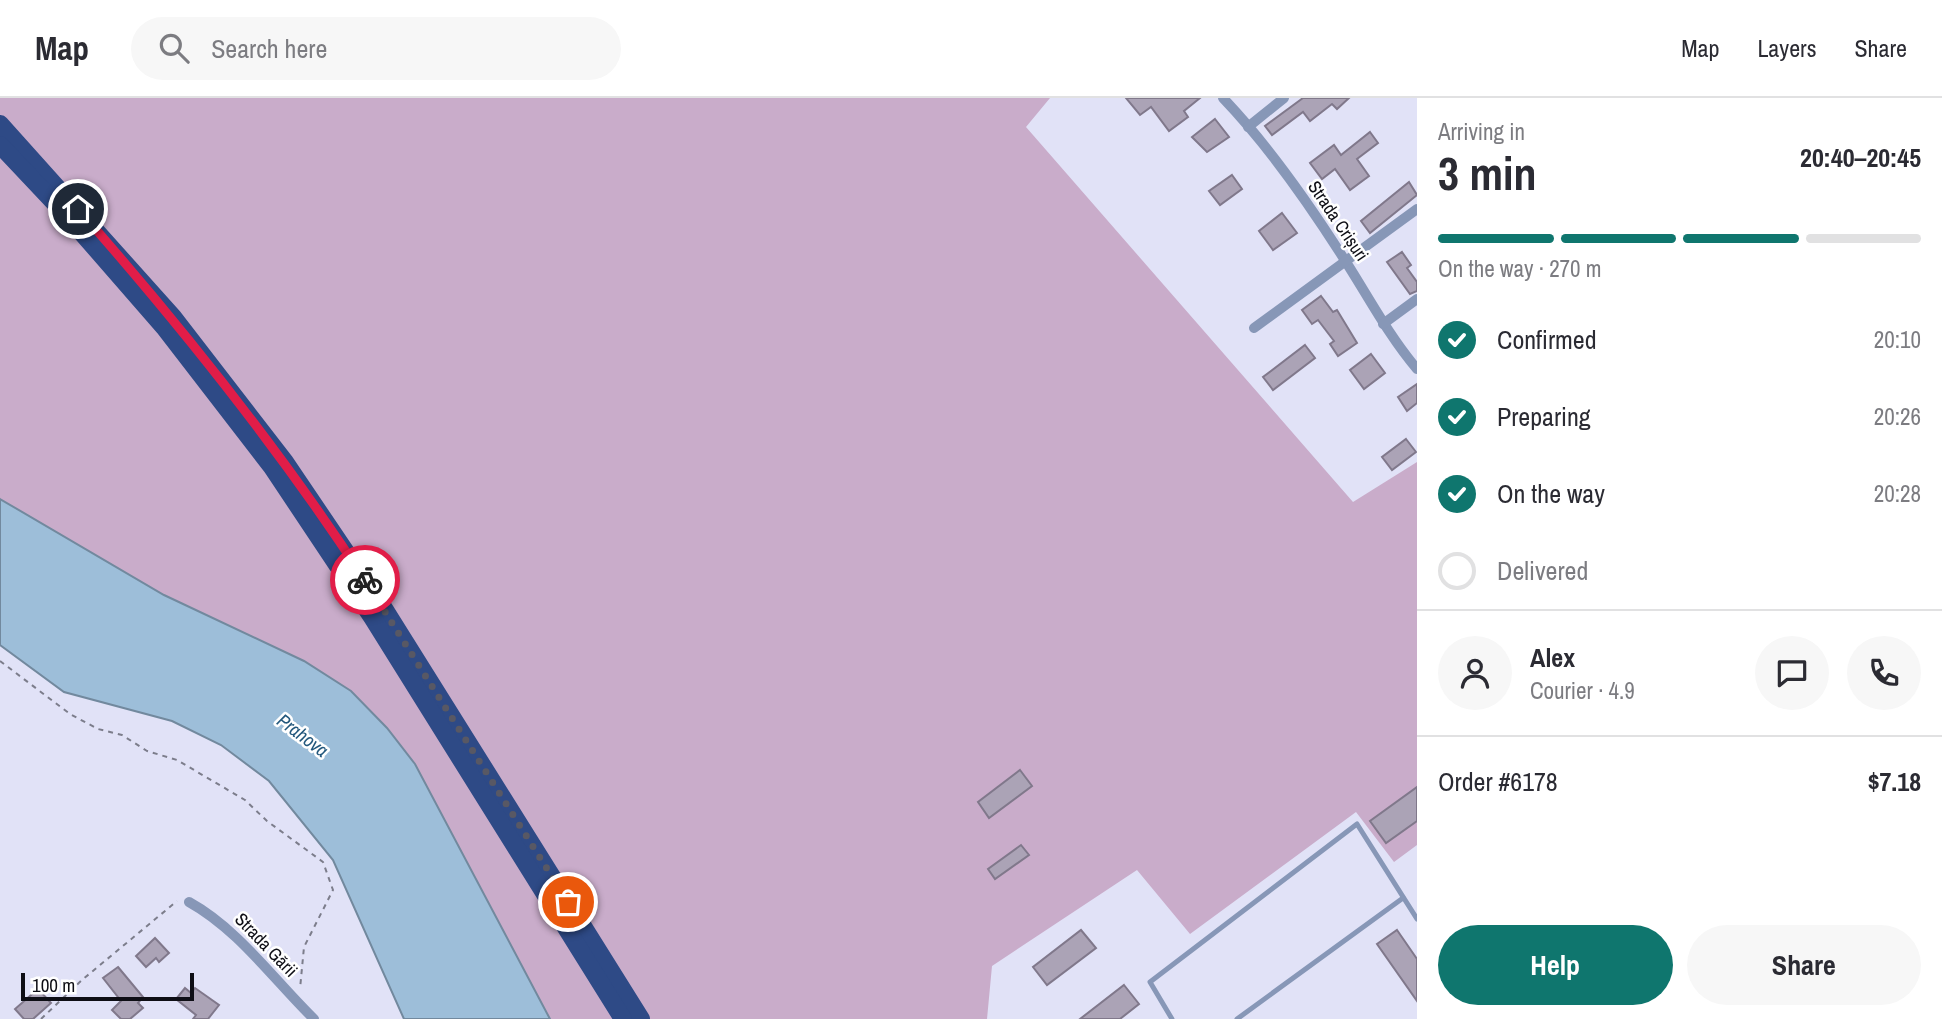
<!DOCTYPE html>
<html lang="en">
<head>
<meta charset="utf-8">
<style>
	body { margin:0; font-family:"Archivo Narrow",sans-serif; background:#f7f7f7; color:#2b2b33; height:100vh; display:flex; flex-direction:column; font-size:26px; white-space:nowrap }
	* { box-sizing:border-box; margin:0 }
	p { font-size:23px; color:#7c7c81 }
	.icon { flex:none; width:38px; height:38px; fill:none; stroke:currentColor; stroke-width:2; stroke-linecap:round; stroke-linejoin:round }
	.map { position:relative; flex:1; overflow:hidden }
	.panel { display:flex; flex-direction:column; background:#fff; width:525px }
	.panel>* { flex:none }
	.scale { position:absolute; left:21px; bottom:18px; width:173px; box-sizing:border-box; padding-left:7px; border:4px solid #0e0e15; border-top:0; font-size:19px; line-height:24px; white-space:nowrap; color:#0e0e15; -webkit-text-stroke:5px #fff; paint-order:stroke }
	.pin { position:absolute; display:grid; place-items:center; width:60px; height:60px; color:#fff; margin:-30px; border:4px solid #fff; border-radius:50%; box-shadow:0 2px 7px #0007 }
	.courier { position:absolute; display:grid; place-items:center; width:70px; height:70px; margin:-35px; border:5px solid #e11d48; border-radius:50%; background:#fff; color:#222; box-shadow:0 2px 9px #0007 }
	.overview em { font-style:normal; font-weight:700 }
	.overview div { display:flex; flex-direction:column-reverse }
	.overview { display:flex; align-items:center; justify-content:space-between; height:119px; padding:0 21px }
	h1 { font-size:46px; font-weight:700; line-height:52px }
	.bar { display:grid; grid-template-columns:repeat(4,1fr); gap:10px 7px; align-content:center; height:84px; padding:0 21px }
	.bar i { height:9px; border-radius:5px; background:#e1e1e2 }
	.bar .active { background:#0f766e }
	.bar p { grid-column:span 4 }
	.line { display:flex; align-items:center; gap:18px; padding:0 21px; border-top:2px solid #e1e1e2 }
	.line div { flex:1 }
	.round { display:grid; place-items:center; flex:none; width:74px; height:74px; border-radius:37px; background:#f7f7f7 }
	ol { padding:0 21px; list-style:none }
	li { display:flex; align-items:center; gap:21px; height:77px }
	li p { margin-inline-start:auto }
	li .icon { padding:7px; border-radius:50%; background:#0f766e; color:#fff; stroke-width:4 }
	li:last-child { color:#7c7c81 }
	li i { width:38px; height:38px; border:4px solid #e1e1e2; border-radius:50% }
	.button { display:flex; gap:14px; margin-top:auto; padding:14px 21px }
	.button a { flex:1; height:80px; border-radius:42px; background:#0f766e; color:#fff; font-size:28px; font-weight:700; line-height:80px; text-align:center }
	.button a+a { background:#f7f7f7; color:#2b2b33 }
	header { display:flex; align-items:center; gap:42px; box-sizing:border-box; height:98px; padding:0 35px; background:#fff; border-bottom:2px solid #e1e1e2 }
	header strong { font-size:33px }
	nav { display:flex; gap:38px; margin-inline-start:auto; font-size:24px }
	.search { width:490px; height:63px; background:#f7f7f7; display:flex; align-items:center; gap:18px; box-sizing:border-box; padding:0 24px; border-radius:38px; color:#7c7c81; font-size:26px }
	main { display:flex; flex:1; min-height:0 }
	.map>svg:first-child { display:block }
	.green { fill:#c9acca }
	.water { fill:#9dbed9; stroke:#72899e; stroke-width:2 }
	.building { fill:#aba3b6; stroke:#80788b; stroke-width:2 }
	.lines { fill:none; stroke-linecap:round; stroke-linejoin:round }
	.path { stroke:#7c7d8b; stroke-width:2; stroke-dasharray:5 5; stroke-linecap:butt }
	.service { stroke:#8797b7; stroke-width:5 }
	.minor { stroke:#8797b7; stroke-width:10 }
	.trunk { stroke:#2e4a86; stroke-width:18 }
	.done { stroke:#585864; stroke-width:7; stroke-dasharray:0 12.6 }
	.route { stroke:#e11d48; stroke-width:9 }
	.labels { text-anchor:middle; stroke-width:5; stroke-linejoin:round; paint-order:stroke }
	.street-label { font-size:18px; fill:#0e0e15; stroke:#fff }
	.water-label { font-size:19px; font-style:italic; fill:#23587d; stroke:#fff }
</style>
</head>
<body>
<header>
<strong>Map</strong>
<div class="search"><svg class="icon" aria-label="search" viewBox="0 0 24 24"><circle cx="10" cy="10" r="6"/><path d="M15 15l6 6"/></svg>Search here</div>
<nav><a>Map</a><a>Layers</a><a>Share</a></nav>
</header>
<main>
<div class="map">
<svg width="1417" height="921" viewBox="0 0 1417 921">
	<rect width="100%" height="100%" fill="#e1e2f7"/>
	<polygon class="green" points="0,0 1050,0 1026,29 1353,404 1417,364 1417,747 1394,764 1356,714 1190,836 1137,772 992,868 987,921 550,921 415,666 387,630 351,593 304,563 164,497 0,401"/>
	<polygon class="water" points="0,401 164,497 304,563 351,593 387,630 415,666 550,921 404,921 333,762 269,683 221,647 172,623 64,594 0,547"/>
	<g class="building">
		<polygon points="1126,0 1200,0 1184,13 1188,19 1169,33 1151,9 1140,17"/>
		<polygon points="1303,0 1349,0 1337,11 1332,6 1310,23 1303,14 1272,37 1265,28"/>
		<polygon points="1215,21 1229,39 1207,54 1192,39"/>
		<polygon points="1370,34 1378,45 1357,61 1369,78 1350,92 1335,71 1322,81 1310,65 1334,47 1341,57"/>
		<polygon points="1232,77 1242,91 1220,107 1209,93"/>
		<polygon points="1409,84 1417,97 1370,135 1361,123"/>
		<polygon points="1282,115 1297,135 1273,152 1259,133"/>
		<polygon points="1402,154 1411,167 1407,170 1417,184 1417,193 1410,196 1387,164"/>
		<polygon points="1321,198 1333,214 1337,212 1357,245 1338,258 1330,246 1334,243 1318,222 1312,226 1302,212"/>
		<polygon points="1305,247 1315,260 1273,292 1263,279"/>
		<polygon points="1371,256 1385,275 1364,291 1350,272"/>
		<polygon points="1417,286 1417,305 1407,313 1398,299"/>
		<polygon points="1406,341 1416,354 1392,372 1382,359"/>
		<polygon points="1020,672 1032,688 989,720 978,704"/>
		<polygon points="1417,689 1417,723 1386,745 1370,723"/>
		<polygon points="1021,747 1029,757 995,781 988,771"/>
		<polygon points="1081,832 1096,850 1047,887 1033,869"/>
		<polygon points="1397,832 1417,861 1417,903 1377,846"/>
		<polygon points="155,840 169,855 159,864 156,860 146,869 136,858"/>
		<polygon points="118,869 143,899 138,905 143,910 130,921 121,921 112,912 121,903 103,880"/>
		<polygon points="1124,887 1139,906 1120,921 1080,921"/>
		<polygon points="185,890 191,895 195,890 219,907 208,921 193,921 196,917 176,901"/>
		<polygon points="38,891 51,905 33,921 24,921 15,911"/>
	</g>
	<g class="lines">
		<g class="path">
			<polyline points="0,563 70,616 98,631 122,637 147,653 177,662 245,702 267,723 323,764 333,792 304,849 300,891"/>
			<polyline points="41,921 82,882 177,803"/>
		</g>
		<g class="service">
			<polyline points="1172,921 1150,884 1357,726 1417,821"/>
			<polyline points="1237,921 1403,800"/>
		</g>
		<g class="minor">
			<path d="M1223,0C1269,48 1310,107 1346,164C1369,200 1389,238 1417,271"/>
			<polyline points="1248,29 1284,0"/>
			<polyline points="1383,226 1417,201"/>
			<polyline points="1254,230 1417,111"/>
			<path d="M189,804C238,831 274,882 314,921"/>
		</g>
		<g class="trunk">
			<polyline points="0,26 173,219 285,364 385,512 641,921"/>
			<polyline points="0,47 69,120 164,229 272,369 372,519 623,921"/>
		</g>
	</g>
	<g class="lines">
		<polyline class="done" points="365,482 568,804"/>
		<path class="route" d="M78,111C182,229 279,350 365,482"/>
	</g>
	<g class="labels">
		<g class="street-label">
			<text transform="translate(1338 123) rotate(56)" y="6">Strada Crișuri</text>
			<text transform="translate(266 847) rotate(46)" y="6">Strada Gării</text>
		</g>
		<g class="water-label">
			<text transform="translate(303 637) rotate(37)" y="7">Prahova</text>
		</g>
	</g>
</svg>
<div class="scale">100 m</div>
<div class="pin" style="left:568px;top:804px;background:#ea580c"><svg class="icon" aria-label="bag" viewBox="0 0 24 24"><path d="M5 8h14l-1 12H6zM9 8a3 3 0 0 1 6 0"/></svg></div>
<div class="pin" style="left:78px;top:111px;background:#1f2937"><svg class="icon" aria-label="home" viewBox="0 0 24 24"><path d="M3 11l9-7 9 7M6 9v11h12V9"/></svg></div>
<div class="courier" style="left:365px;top:482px"><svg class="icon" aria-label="bike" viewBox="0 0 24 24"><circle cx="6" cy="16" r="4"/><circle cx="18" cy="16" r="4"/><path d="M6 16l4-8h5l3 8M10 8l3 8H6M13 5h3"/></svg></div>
</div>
<section class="panel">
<div class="overview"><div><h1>3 min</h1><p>Arriving in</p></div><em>20:40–20:45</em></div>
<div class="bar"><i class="active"></i><i class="active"></i><i class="active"></i><i></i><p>On the way · 270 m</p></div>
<ol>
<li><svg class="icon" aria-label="check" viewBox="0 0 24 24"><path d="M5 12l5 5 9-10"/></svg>Confirmed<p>20:10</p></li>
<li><svg class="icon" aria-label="check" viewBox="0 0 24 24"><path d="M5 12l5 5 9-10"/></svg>Preparing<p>20:26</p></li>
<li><svg class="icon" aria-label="check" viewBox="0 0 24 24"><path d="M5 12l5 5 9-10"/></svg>On the way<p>20:28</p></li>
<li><i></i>Delivered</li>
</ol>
<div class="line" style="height:126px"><a class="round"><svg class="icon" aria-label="person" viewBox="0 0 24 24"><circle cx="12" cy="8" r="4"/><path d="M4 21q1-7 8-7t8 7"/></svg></a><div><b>Alex</b><p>Courier · 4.9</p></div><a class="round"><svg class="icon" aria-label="chat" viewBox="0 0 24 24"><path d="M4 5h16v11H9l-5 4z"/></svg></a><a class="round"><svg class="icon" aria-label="phone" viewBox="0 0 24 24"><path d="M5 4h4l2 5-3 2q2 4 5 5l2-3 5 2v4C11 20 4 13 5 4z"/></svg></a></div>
<div class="line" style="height:91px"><div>Order #6178</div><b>$7.18</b></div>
<div class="button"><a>Help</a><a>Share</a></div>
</section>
</main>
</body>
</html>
